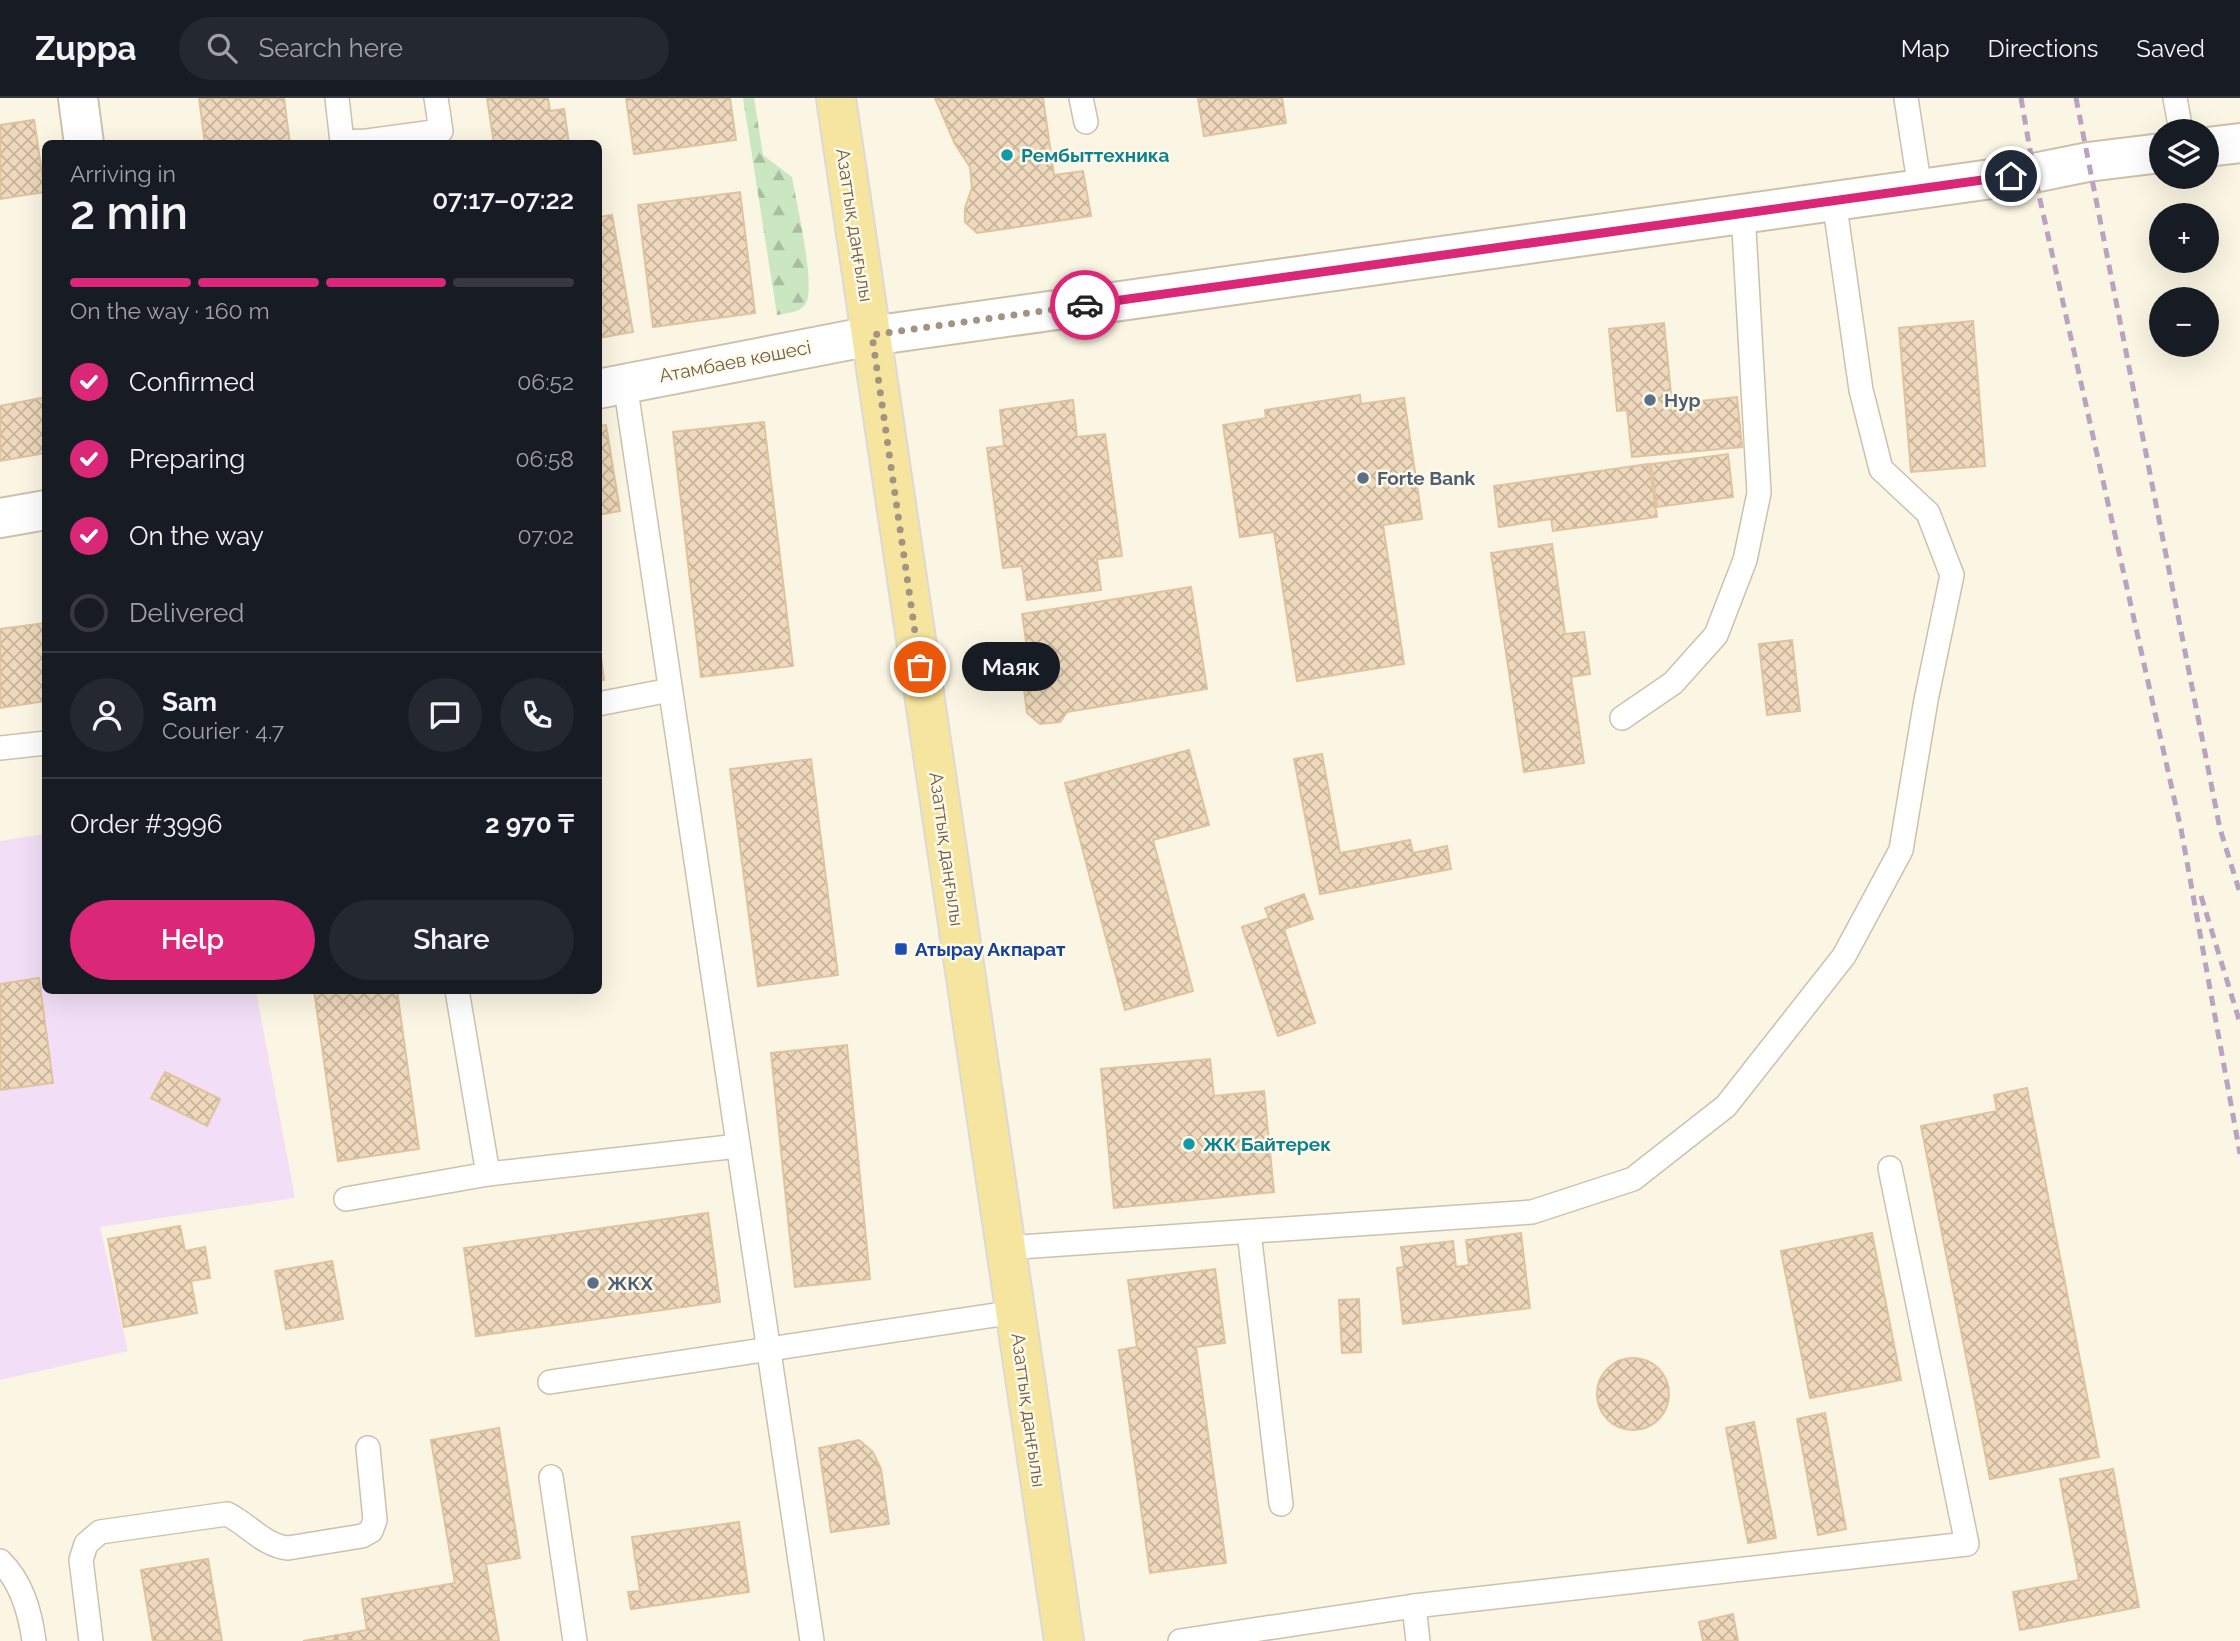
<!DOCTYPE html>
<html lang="en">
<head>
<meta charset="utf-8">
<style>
	body { margin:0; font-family:Raleway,sans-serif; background:#242831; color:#f1f3f6; height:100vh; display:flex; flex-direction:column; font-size:26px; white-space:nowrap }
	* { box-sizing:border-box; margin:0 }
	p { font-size:23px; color:#9ea1a6 }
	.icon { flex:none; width:38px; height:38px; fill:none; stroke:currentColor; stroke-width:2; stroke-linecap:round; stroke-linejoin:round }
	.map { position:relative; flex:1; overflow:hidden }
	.details { position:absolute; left:42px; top:42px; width:560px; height:854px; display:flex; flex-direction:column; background:#171b24; border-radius:10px; box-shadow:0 7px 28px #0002 }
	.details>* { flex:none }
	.fabs { position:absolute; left:2149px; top:21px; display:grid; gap:14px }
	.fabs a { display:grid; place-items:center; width:70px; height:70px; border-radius:50%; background:#171b24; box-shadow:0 7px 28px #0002; font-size:35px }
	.pin { position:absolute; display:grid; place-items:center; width:60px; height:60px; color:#fff; margin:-30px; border:4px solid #fff; border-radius:50%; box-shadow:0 2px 7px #0007 }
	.courier { position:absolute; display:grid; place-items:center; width:70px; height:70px; margin:-35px; border:5px solid #db2777; border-radius:50%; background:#fff; color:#222; box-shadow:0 2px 9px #0007 }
	.bubble { position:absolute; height:49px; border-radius:24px; background:#171b24; box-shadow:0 7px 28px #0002; font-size:23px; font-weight:600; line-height:49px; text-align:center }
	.summary em { font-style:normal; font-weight:600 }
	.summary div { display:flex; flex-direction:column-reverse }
	.summary { display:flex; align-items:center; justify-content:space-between; height:119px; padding:0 28px }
	h1 { font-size:46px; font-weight:600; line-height:52px }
	.bar { display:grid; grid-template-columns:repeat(4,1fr); gap:10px 7px; align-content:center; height:84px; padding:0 28px }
	.bar i { height:9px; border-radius:5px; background:#363941 }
	.bar .current { background:#db2777 }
	.bar p { grid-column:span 4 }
	.line { display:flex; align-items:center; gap:18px; padding:0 28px; border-top:2px solid #363941 }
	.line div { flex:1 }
	.round { display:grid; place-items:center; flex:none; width:74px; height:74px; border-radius:37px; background:#242831 }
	ol { padding:0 28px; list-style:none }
	li { display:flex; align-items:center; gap:21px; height:77px }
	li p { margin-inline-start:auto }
	li .icon { padding:7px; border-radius:50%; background:#db2777; color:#fff; stroke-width:4 }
	li:last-child { color:#9ea1a6 }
	li i { width:38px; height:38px; border:4px solid #363941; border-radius:50% }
	.primary-button { display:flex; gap:14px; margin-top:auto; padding:14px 28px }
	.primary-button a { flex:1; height:80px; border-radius:42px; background:#db2777; color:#fff; font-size:28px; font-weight:600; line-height:80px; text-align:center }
	.primary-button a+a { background:#242831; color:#f1f3f6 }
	header { display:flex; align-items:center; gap:42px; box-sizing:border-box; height:98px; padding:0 35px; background:#171b24; border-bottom:2px solid #363941 }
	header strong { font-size:33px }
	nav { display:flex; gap:38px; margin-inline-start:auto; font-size:24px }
	.search { width:490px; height:63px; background:#242831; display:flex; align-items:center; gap:18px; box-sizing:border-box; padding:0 24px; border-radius:38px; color:#9ea1a6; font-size:26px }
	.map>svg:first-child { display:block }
	.education { fill:#f2dff7 }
	.forest { fill:url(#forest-firs) }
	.building { fill:url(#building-cross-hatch); stroke:#e0c39d; stroke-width:2 }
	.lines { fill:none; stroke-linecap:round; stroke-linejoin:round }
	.lane-casing { stroke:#cdc1ad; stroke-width:26 }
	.street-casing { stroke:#cdc1ad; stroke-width:42 }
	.secondary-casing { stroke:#cec0a8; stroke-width:42 }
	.primary-casing { stroke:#ddd9d4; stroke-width:42 }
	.lane { stroke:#fff; stroke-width:23 }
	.street { stroke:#fff; stroke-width:38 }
	.secondary { stroke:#fff; stroke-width:38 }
	.primary { stroke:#f6e59e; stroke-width:38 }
	.rail { stroke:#baa2c3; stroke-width:5; stroke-dasharray:10 7; stroke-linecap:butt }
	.done { stroke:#a19480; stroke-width:7; stroke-dasharray:0 12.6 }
	.route { stroke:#db2777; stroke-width:9 }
	.culture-dot { fill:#0f9aa8; stroke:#fef9e8; stroke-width:2.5 }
	.service-dot { fill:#5c6f8a; stroke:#fef9e8; stroke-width:2.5 }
	.transit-dot { fill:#1a4fb4; stroke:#fef9e8; stroke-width:2.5 }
	.labels { text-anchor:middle; stroke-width:5; stroke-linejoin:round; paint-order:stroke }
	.culture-label { font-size:19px; font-weight:bold; fill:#0d838f; stroke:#fef9e8; text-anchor:start }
	.street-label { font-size:19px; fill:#715f4a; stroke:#fef9e8 }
	.service-label { font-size:19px; font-weight:bold; fill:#4e5e75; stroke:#fef9e8; text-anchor:start }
	.transit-label { font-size:19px; font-weight:bold; fill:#164399; stroke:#fef9e8; text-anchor:start }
</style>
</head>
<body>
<header>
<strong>Zuppa</strong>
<div class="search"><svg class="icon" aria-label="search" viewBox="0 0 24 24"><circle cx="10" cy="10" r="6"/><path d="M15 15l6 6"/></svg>Search here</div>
<nav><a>Map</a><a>Directions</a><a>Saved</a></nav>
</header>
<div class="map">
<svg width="2240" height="1543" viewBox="0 0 2240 1543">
	<defs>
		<pattern id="forest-firs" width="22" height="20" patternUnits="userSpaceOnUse" patternTransform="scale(1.75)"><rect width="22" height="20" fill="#cbe7c2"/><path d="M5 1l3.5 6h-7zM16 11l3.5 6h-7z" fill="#a9bea0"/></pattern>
		<pattern id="building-cross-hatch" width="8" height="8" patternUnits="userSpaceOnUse" patternTransform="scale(1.75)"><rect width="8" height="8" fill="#efd9bc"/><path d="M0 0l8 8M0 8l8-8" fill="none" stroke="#c6b39b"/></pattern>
	</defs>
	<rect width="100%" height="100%" fill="#fbf6e3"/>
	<polygon class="education" points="45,736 46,892 256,893 295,1100 100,1129 128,1253 0,1282 0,743"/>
	<path class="forest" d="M743,0H754L763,57L792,79C796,103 816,187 806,205C801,215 786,215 777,217Z"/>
	<g class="building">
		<polygon points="199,0 284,0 290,46 205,46"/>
		<polygon points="487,0 548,0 550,13 564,11 569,46 494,46"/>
		<polygon points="626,0 730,0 736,42 634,56"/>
		<polygon points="935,0 1043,0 1054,77 1083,73 1091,118 977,135 965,124 965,110 972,90 970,69 955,46"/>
		<polygon points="1198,0 1282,0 1286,25 1204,38"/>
		<polygon points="34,22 45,94 0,101 0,27"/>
		<polygon points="740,94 755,215 653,229 638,107"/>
		<polygon points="612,117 633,234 598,240 598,119"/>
		<polygon points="1973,223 1985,368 1911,374 1899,230"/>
		<polygon points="1664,225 1672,306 1737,299 1742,349 1632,359 1627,312 1617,313 1609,231"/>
		<polygon points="1360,297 1361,306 1404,300 1422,421 1383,427 1404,566 1297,583 1274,434 1240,439 1223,327 1266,320 1265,312"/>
		<polygon points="46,299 46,355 0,363 0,308"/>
		<polygon points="1073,302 1077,339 1105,336 1122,458 1097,461 1101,492 1027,502 1022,468 1003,470 987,350 1004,348 1000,312"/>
		<polygon points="764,324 793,568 701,579 673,334"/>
		<polygon points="606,327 620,413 598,417 598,328"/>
		<polygon points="1728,356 1733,399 1657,409 1651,366"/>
		<polygon points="1649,366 1657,419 1553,433 1551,421 1499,429 1494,388"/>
		<polygon points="1552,446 1565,536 1584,534 1590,576 1571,579 1584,665 1524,674 1491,455"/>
		<polygon points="1191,489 1207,591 1067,614 1060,624 1040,626 1027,615 1024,591 1033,589 1022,516"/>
		<polygon points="46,525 46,603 0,610 0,531"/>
		<polygon points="598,537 604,582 598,582"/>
		<polygon points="1792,542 1800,613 1767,617 1759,546"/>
		<polygon points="1189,652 1209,727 1153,742 1193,893 1125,912 1065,685"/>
		<polygon points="1322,656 1340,755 1410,742 1413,755 1447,748 1451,771 1320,796 1294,661"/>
		<polygon points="811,661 838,877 758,888 730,671"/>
		<polygon points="1304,796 1313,821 1284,831 1315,925 1278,938 1242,829 1269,820 1265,810"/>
		<polygon points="39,880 53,985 0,992 0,886"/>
		<polygon points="314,892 397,892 419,1051 338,1063"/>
		<polygon points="847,947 870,1181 795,1189 771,955"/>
		<polygon points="1210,961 1214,998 1264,993 1274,1094 1114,1110 1101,971"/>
		<polygon points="165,974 220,1001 207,1028 151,1000"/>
		<polygon points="2027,990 2099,1359 1990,1381 1921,1028 1997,1013 1994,997"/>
		<polygon points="708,1115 720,1204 476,1238 464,1150"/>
		<polygon points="180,1128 185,1153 205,1149 210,1180 191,1183 197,1215 124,1229 108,1141"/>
		<polygon points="1521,1135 1530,1210 1403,1226 1397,1170 1404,1169 1401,1149 1453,1143 1456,1169 1469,1167 1466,1142"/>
		<polygon points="1872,1135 1901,1282 1810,1300 1781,1153"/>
		<polygon points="332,1163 343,1221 286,1231 275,1173"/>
		<polygon points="1215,1171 1225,1245 1196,1249 1226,1465 1150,1475 1119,1252 1137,1249 1128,1182"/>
		<polygon points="1359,1201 1361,1254 1342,1255 1339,1202"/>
		<circle cx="1633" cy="1296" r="36"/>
		<polygon points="1825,1315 1846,1431 1818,1437 1797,1321"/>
		<polygon points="1754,1324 1776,1440 1748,1445 1726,1330"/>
		<polygon points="499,1330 520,1460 486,1466 499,1543 303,1543 367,1532 362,1501 455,1485 431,1342"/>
		<polygon points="859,1342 873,1354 881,1371 889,1426 831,1434 819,1350"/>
		<polygon points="2113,1371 2139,1509 2020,1532 2013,1494 2079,1482 2060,1381"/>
		<polygon points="739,1424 749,1494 631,1511 628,1494 640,1493 632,1439"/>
		<polygon points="208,1461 222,1543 153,1543 141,1472"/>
		<polygon points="1733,1516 1738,1543 1703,1543 1699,1524"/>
	</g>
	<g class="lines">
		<g class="lane-casing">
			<g id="lane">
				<polyline points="337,0 342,44 367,43 441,33 436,0"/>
				<polyline points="1081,0 1086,24"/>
				<polyline points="1906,0 1920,91"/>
				<polyline points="2175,0 2181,33"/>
				<polyline points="625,285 812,1543"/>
				<polyline points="598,606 670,592"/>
				<polyline points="1622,620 1673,585 1716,537 1745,462 1759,395 1743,114"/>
				<polyline points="0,650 46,645"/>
				<polyline points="457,892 488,1076 738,1048"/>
				<polyline points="346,1101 488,1076"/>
				<polyline points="1249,1134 1281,1406"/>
				<polyline points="1006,1150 1532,1114 1633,1081 1726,1008 1844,858 1901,752 1926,602 1952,477 1928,415 1881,371 1861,292 1834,102"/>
				<polyline points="550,1284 1015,1214"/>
				<polyline points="551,1379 575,1543"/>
				<path d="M0,1463C22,1484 30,1514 34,1543"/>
				<polyline points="1414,1508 1418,1543"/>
				<path d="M91,1543L81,1462L86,1446L100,1434L227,1416C248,1426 264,1448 288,1450L362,1438L371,1433L375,1422L368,1350"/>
				<polyline points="1180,1543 1414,1508 1967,1446 1890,1070"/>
			</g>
		</g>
		<g class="street-casing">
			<g id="street">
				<polyline points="78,0 84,46"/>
				<polyline points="598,291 871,238"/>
				<polyline points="0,420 46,412"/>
			</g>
		</g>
		<g class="secondary-casing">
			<g id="secondary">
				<polyline points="2207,49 2240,45"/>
				<polyline points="871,238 2034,75 2088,64 2161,55"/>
			</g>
		</g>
		<g class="primary-casing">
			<polyline id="primary" points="836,0 1064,1543"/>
		</g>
		<use href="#lane" class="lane"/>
		<use href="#street" class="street"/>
		<use href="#secondary" class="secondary"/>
		<use href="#primary" class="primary"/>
		<g class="rail">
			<polyline points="2021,0 2034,75 2181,731 2240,1056"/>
			<polyline points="2076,0 2220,731 2240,795"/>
			<polyline points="2201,798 2240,925"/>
		</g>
	</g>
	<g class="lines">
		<polyline class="done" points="920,569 872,237 1085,207"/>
		<polyline class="route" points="1085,207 2011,78"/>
	</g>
	<g class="culture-dot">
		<circle cx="1007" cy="57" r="7"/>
		<circle cx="1189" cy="1046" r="7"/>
	</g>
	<g class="service-dot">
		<circle cx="1650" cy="302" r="7"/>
		<circle cx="1363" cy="380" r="7"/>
		<circle cx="593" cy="1185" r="7"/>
	</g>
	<rect class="transit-dot" x="894" y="844" width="14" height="14" rx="3.5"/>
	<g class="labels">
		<g class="culture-label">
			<text x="1021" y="64">Рембыттехника</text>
			<text x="1203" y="1053">ЖК Байтерек</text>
		</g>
		<g class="street-label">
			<text transform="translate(855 127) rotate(81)" y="7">Азаттық даңғылы</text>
			<text transform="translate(735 263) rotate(-11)" y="7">Атамбаев көшесі</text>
			<text transform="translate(947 751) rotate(82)" y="7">Азаттық даңғылы</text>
			<text transform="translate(1029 1312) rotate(82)" y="7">Азаттық даңғылы</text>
		</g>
		<g class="service-label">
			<text x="1664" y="309">Нур</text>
			<text x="1377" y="387">Forte Bank</text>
			<text x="607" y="1192">ЖКХ</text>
		</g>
		<g class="transit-label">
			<text x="915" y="858">Атырау Акпарат</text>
		</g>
	</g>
</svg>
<div class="fabs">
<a><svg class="icon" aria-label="layers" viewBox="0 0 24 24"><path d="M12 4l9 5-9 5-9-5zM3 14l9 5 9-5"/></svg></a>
<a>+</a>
<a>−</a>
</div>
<div class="pin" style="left:920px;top:569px;background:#ea580c"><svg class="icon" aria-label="bag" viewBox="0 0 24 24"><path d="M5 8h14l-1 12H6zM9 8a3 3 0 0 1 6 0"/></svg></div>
<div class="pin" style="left:2011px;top:78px;background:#1f2937"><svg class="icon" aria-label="home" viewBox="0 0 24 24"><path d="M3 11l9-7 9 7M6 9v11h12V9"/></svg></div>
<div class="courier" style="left:1085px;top:207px"><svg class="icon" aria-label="car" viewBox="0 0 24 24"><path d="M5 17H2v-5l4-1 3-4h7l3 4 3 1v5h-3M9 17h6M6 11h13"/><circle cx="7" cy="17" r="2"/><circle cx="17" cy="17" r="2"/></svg></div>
<div class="bubble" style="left:962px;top:544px;width:98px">Маяк</div>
<section class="details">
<div class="summary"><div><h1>2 min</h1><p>Arriving in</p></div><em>07:17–07:22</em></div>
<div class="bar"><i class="current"></i><i class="current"></i><i class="current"></i><i></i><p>On the way · 160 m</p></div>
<ol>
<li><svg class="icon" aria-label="check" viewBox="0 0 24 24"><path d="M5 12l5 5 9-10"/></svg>Confirmed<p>06:52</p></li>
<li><svg class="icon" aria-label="check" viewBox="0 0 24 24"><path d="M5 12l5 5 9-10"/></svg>Preparing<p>06:58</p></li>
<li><svg class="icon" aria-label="check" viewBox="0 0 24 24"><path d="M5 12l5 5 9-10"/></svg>On the way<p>07:02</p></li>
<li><i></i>Delivered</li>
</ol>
<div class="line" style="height:126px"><a class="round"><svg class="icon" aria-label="person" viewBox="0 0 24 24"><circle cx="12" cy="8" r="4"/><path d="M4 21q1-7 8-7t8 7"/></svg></a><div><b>Sam</b><p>Courier · 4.7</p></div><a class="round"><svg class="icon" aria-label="chat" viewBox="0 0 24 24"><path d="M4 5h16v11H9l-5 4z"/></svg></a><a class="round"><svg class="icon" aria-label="phone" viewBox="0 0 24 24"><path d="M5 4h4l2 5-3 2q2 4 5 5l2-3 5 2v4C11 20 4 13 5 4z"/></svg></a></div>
<div class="line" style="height:91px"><div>Order #3996</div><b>2 970 ₸</b></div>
<div class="primary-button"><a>Help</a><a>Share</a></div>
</section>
</div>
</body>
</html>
